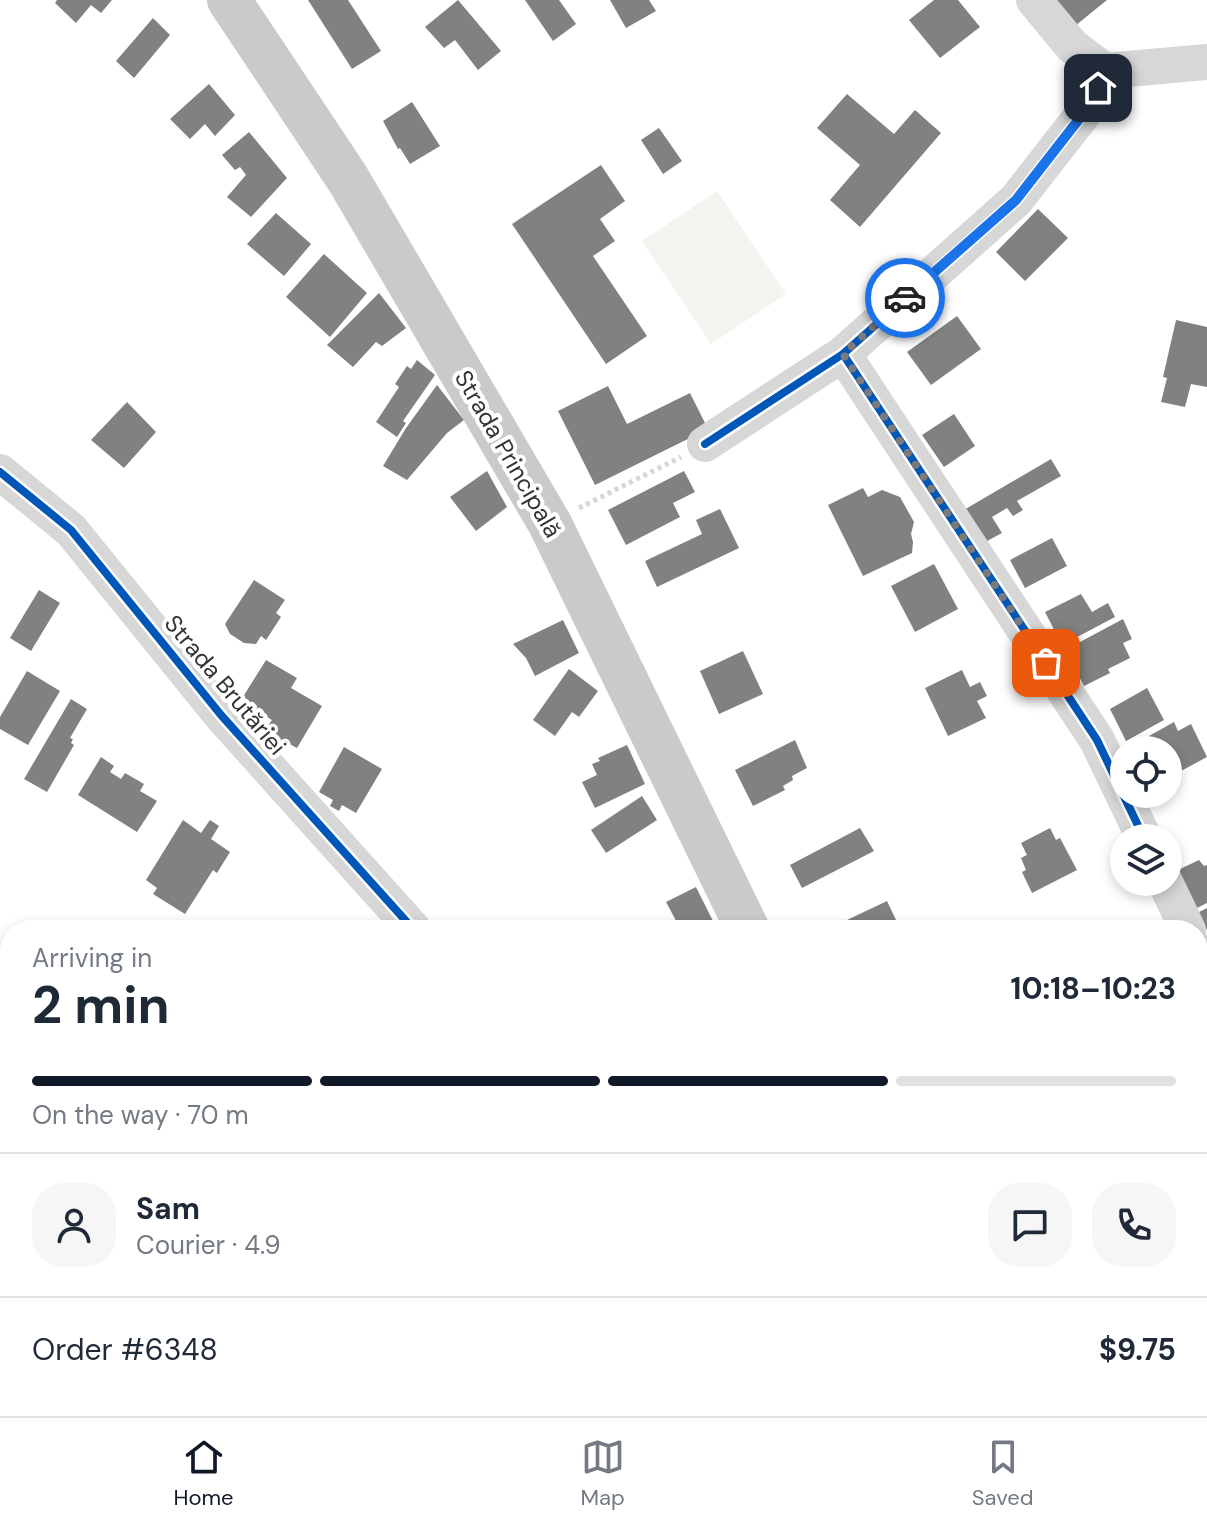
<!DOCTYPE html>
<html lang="en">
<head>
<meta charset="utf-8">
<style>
	body { margin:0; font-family:"DM Sans",sans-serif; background:#f6f6f7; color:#1f2937; height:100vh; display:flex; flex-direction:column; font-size:30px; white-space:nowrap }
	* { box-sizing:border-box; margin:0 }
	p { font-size:26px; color:#747a83 }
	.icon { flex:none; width:44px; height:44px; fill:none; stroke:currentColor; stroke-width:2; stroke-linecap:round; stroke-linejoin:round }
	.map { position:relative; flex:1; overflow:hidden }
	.side { position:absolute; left:0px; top:920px; width:1208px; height:496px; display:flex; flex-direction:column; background:#fff; border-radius:32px 32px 0 0; box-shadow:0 4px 12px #0003 }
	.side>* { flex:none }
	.controls { position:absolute; left:1110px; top:736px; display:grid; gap:16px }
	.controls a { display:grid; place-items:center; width:72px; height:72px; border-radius:50%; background:#fff; box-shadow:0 4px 12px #0003; font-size:40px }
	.pin { position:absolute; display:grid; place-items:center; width:68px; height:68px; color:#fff; margin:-34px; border-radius:16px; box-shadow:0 4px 12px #0006 }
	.courier { position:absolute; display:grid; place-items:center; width:80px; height:80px; margin:-40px; border:6px solid #1a73e8; border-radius:50%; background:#fff; color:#222; box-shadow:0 2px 10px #0007 }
	.headline em { font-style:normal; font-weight:700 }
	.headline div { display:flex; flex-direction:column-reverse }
	.headline { display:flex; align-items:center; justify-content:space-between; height:136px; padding:0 32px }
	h1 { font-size:52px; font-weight:700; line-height:60px }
	.bar { display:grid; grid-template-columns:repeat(4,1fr); gap:12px 8px; align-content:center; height:96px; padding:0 32px }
	.bar i { height:10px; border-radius:6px; background:#e0e1e3 }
	.bar .selected { background:#111827 }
	.bar p { grid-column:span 4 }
	.line { display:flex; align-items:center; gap:20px; padding:0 32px; border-top:2px solid #e0e1e3 }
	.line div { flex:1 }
	.round { display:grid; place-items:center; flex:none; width:84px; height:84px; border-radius:32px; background:#f6f6f7 }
	.dock { display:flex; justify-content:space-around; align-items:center; height:112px; border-top:2px solid #e0e1e3; background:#fff; font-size:22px; color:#747a83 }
	.dock a { display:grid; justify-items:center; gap:4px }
	.dock .selected { color:#111827 }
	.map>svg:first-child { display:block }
	.green { fill:#f1f5ed }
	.building { fill:#818181 }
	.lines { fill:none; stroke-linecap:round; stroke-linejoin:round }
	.path { stroke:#d6d6d6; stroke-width:5; stroke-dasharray:4 4; stroke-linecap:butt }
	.minor { stroke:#d7d7d7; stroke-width:36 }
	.major { stroke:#cacaca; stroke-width:44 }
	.cycleway-casing { stroke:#fff; stroke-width:13 }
	.cycleway { stroke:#0057b8; stroke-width:8 }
	.done { stroke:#7a7a7a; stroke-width:8; stroke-dasharray:0 14.4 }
	.route { stroke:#1a73e8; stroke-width:10 }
	.labels { text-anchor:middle; stroke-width:8; stroke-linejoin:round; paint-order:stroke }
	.street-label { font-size:24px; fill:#333; stroke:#fff }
</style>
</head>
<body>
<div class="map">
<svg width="1207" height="1416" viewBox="0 0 1207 1416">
	<rect width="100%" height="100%" fill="#fff"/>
	<polygon class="green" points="717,191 786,294 711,344 642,241"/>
	<g class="building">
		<polygon points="57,0 112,0 101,13 91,5 76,23 55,3"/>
		<polygon points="308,0 348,0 381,51 352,69"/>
		<polygon points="458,0 501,51 478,70 455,40 444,48 425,27"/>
		<polygon points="525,0 559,0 576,24 553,41"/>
		<polygon points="610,0 649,0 656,11 626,28"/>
		<polygon points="934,0 958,0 980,27 940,58 909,20"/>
		<polygon points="1045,0 1107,0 1070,30"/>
		<polygon points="153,18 170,35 134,78 116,61"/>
		<polygon points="209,84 235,115 215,136 205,124 190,139 170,119"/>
		<polygon points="847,94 894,134 915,110 941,133 860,227 830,200 860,165 817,128"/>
		<polygon points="412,102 440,146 410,164 400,148 398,149 383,121"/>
		<polygon points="659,128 682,161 663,174 641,140"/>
		<polygon points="249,132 287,178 251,217 227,197 246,175 240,167 235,170 222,155"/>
		<polygon points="601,165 625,201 600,219 615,241 593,256 647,336 606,364 512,224"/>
		<polygon points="1038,209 1068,238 1025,281 996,252"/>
		<polygon points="276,213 311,244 284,276 247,244"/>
		<polygon points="324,254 367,293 330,337 286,297"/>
		<polygon points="379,293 406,328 382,346 376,342 353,367 327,345"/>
		<polygon points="957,316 981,349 931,385 907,352"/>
		<polygon points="1176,320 1207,327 1207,387 1191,384 1185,407 1161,402 1167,378 1163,377"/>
		<polygon points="417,360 435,375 403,421 406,423 397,437 376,422 399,387 395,384 407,366 411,369"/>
		<polygon points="437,385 464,420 447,433 407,480 383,466 406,428"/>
		<polygon points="608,386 627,424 690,393 708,429 595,485 558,411"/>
		<polygon points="127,402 156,432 124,468 91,440"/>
		<polygon points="954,414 975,446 944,467 922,435"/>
		<polygon points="1051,459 1061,476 1017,501 1023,510 1013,516 1007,508 992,517 1002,533 976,547 957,514"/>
		<polygon points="487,471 507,507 476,531 450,497"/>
		<polygon points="684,471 695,492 673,503 680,517 626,545 608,510"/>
		<polygon points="863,488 868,497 882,490 900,497 914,522 911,534 913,542 912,553 863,576 828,505"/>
		<polygon points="720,509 739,548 657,587 645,561 702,534 696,520"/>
		<polygon points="1052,538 1067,566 1025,588 1010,560"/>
		<polygon points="934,564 958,609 915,632 891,586"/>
		<polygon points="254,580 285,600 276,613 281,617 266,640 261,636 256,644 244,643 230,634 225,624"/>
		<polygon points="39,590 60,603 31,651 10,638"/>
		<polygon points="1081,594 1092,612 1108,603 1115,617 1062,645 1045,612"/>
		<polygon points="1123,619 1132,639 1123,643 1130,658 1108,669 1110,673 1084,686 1065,650"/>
		<polygon points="563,620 579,653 535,676 526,658 513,644"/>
		<polygon points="743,651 763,694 719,714 700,671"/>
		<polygon points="266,660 297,678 291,688 322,706 297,748 282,740 279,746 272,742 276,736 265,730 272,720 262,714 259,720 251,716 256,709 241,700"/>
		<polygon points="569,669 598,691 579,717 572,712 555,736 533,720"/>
		<polygon points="962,670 970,687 980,682 987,696 977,701 986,718 948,736 925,688"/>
		<polygon points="27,671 60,691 28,745 0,729 0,717"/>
		<polygon points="1147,688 1164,720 1126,741 1110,709"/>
		<polygon points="71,699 87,709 70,738 73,739 71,743 74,745 47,792 24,779"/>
		<polygon points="1174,722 1178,731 1191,724 1207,757 1168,778 1168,750 1143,750 1153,744 1149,736"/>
		<polygon points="795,740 807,768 792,776 793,780 783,786 785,790 753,806 735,770"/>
		<polygon points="627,745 645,784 595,808 582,782 597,775 592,764 600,761 598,758"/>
		<polygon points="344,747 382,769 356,813 342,805 339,811 330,806 333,800 319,792"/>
		<polygon points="101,757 114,766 110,772 121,779 125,773 144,784 140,791 157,801 137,832 78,795"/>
		<polygon points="642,796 657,820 606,853 591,830"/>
		<polygon points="183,820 201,833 210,820 219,826 211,839 230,852 217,873 213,870 185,914 153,894 157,888 146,880"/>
		<polygon points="860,828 874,851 802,888 790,865"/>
		<polygon points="1050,828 1056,840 1060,838 1077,870 1032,893 1022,872 1026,870 1021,858 1027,855 1021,843"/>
		<polygon points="1199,860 1204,866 1207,865 1207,903 1197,908 1178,870"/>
		<polygon points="696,887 716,927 710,930 681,930 666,902"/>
		<polygon points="887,901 897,922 879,930 826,930"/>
		<polygon points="1207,908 1207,930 1197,913"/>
		<polygon points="1205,1072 1207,1077 1207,1109 1202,1112 1198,1104 1198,1076"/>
		<polygon points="896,1406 949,1406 951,1412 943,1416 891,1416"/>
	</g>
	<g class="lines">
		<polyline class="path" points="579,508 681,457"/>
		<g class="minor">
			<polyline points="1034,0 1072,46 1105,71 1207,62"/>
			<polyline points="843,354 1097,740 1144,838"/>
			<polyline points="705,444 843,354 1016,200 1090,105 1105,71"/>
			<polyline points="0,472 71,530 221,715 414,930"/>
			<polyline points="1165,882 1188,930"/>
			<polyline points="1198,951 1207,970"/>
		</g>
		<g class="major">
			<polyline points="229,0 348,179 550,524 748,930"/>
			<polyline points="976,1406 981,1416"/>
		</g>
		<g class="cycleway-casing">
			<g id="cycleway">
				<polyline points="843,354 1097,740 1144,838"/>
				<polyline points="705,444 843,354 1016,200 1090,105 1105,71"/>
				<polyline points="0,472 71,530 221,715 414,930"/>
			</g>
		</g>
		<use href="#cycleway" class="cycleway"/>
	</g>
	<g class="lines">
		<polyline class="done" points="905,298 843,354 1046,663"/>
		<polyline class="route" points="905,298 1016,200 1090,105 1098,88"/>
	</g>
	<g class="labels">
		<g class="street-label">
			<text transform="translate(508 454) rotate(60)" y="8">Strada Principală</text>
			<text transform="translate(225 685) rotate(50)" y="8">Strada Brutăriei</text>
		</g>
	</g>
</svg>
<div class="controls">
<a><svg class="icon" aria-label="locate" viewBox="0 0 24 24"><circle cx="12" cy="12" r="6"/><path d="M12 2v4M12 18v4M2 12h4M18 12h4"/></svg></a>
<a><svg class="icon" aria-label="layers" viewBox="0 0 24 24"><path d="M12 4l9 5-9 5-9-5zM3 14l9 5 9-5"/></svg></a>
</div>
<div class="pin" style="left:1046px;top:663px;background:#ea580c"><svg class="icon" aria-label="bag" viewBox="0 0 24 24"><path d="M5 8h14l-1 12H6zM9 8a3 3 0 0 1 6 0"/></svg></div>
<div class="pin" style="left:1098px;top:88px;background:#1f2937"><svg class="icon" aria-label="home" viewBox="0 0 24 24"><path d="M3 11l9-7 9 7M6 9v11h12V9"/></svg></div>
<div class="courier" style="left:905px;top:298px"><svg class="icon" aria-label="car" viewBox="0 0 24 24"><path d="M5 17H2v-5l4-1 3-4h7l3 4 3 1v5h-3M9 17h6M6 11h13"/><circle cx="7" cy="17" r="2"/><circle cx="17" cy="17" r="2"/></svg></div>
<section class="side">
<div class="headline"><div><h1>2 min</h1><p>Arriving in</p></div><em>10:18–10:23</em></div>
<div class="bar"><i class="selected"></i><i class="selected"></i><i class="selected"></i><i></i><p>On the way · 70 m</p></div>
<div class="line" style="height:144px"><a class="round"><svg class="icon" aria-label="person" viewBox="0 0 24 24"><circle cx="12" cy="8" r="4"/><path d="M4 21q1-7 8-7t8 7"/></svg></a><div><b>Sam</b><p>Courier · 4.9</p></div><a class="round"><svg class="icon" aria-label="chat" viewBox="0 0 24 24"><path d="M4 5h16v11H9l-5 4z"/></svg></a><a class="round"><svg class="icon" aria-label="phone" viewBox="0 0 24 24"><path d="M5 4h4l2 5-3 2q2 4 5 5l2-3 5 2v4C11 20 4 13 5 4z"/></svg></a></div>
<div class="line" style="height:104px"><div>Order #6348</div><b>$9.75</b></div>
</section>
</div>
<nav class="dock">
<a class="selected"><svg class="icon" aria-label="home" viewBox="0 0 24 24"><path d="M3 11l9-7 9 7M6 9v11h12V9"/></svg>Home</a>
<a><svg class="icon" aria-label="map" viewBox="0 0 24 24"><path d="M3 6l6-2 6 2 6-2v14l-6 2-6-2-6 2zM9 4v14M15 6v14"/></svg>Map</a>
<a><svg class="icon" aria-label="saved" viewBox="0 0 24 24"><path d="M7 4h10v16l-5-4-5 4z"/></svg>Saved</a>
</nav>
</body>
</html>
